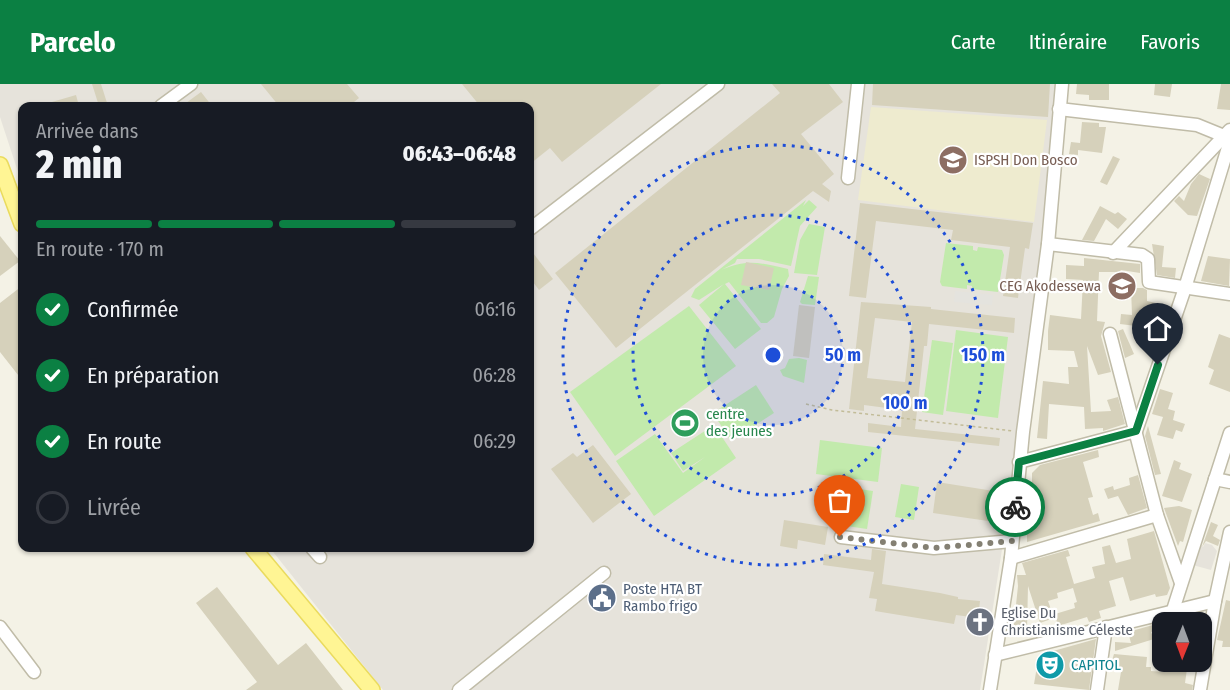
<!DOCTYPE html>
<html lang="fr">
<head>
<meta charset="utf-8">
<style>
	body { margin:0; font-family:"Fira Sans Condensed",sans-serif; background:#242831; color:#f1f3f6; height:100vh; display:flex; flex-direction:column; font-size:22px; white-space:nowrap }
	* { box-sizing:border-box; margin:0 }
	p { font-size:20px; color:#9ea1a6 }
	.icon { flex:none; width:33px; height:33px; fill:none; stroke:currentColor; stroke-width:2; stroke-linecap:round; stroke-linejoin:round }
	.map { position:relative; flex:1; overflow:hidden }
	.side { position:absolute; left:18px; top:18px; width:516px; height:450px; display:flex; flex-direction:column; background:#171b24; border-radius:12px; box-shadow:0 2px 4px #0004 }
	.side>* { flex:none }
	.needle { width:39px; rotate:181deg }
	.buttons { position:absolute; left:1152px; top:528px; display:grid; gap:12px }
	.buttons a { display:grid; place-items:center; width:60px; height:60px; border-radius:12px; background:#171b24; box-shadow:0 2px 4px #0004; font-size:30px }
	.pin { position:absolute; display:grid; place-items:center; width:51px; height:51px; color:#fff; margin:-62px -26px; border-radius:50% 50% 50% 0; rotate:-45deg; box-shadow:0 0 6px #0007 }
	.pin .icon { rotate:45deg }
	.courier { position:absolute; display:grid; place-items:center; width:60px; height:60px; margin:-30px; border:4px solid #0b8043; border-radius:50%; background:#fff; color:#222; box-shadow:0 2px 8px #0007 }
	.overview em { font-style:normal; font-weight:800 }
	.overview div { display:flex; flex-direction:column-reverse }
	.overview { display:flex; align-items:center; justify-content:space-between; height:102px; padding:0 18px }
	h1 { font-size:39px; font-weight:800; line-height:45px }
	.bar { display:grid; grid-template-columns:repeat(4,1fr); gap:9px 6px; align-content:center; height:72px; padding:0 18px }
	.bar i { height:8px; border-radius:4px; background:#363941 }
	.bar .on { background:#0b8043 }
	.bar p { grid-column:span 4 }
	ol { padding:0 18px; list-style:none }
	li { display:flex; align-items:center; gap:18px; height:66px }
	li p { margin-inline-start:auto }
	li .icon { padding:6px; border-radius:50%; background:#0b8043; color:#fff; stroke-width:4 }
	li:last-child { color:#9ea1a6 }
	li i { width:33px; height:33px; border:3px solid #363941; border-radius:50% }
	header { display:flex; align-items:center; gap:36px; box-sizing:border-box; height:84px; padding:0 30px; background:#0b8043; color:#fff }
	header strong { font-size:28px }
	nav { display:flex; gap:33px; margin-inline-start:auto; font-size:21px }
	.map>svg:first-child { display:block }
	.industrial { fill:#e6e3db }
	.education { fill:#eeebcf }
	.green { fill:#c2eaac }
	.parking { fill:#e4e3de }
	.building { fill:#d6d1bb; fill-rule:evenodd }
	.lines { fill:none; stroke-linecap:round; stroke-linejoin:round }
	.minor-casing { stroke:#c0bca8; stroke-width:15 }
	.major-casing { stroke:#eadb5e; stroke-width:18 }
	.path { stroke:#c2bc98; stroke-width:1.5; stroke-dasharray:3 3; stroke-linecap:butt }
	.minor { stroke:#fff; stroke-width:12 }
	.major { stroke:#fff594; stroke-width:15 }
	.done { stroke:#848073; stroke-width:6; stroke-dasharray:0 10.8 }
	.route { stroke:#0b8043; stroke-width:8 }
	.ring { fill:none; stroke:#1d4ed8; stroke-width:3; stroke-dasharray:3 6 }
	.labels { text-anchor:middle; stroke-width:4.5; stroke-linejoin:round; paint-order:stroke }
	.education-label { font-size:15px; fill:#785e54; stroke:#fff; text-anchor:start }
	.leisure-label { font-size:15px; fill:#27864d; stroke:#fff; text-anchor:start }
	.service-label { font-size:15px; fill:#4e5e75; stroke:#fff; text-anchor:start }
	.worship-label { font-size:15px; fill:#5b616d; stroke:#fff; text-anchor:start }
	.culture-label { font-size:15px; fill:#0d838f; stroke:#fff; text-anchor:start }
	.centre { fill:#1d4ed8; stroke:#fff; stroke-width:3 }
	.ring-label { font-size:18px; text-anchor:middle; font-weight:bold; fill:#1d4ed8; stroke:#fff; stroke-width:4.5; stroke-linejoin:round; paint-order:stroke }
</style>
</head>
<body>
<header>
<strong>Parcelo</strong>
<nav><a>Carte</a><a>Itinéraire</a><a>Favoris</a></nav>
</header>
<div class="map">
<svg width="1230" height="606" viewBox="0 0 1230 606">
	<rect width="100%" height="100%" fill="#f4f2e6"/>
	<g class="industrial">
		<polygon points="0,0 1057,0 1044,139 1011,408 980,606 383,606 270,464 530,464 530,22 22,22 22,100 0,33"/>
		<polygon points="1205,459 1212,461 1217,467 1211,486 1189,480 1200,461 1203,463"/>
	</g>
	<polygon class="education" points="871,23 1047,36 1034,138 858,116"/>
	<g class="green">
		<path d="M806,116L803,122L809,116L817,123L800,142L791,182L759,175H737L735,179L721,186C748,174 760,179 788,185L789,192L782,205L774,233L767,239H761L729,198L725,200L761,245L735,265L699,221L724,200L699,216L691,213L695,205Z"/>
		<polygon points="809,140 825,143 817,191 794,189 800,156"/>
		<polygon points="946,159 973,162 973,166 977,167 978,163 1002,166 1004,171 998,208 972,205 972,202 967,201 967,205 942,202 940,198"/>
		<polygon points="808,192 819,193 815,221 802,220 800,218"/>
		<polygon points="689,222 736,282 615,372 570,308"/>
		<polygon points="956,246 1008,253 998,334 946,327"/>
		<polygon points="932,256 953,259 943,331 922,328"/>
		<polygon points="799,274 807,276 804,299 783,292 780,286 785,284 789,275"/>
		<polygon points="756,301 774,329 731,357 713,329"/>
		<polygon points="714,341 736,374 654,432 616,377 655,350 683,389 705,373 683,387 671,369"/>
		<polygon points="820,356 882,364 878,398 816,390"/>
		<polygon points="901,400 919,403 914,436 895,433"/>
		<polygon points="846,403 873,407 867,445 840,441"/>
	</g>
	<polygon class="parking" points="955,207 993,211 992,221 954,218"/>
	<g class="building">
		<polygon points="92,0 101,0 108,22 99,22"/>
		<polygon points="261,0 347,0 359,14 349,22 279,22"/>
		<polygon points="462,0 661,0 562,78 550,64 530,80 530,22 480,22"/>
		<polygon points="772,0 829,0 843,18 801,50 834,90 822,100 831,107 829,118 813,107 616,264 555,189 780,9"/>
		<polygon points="873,0 1050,0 1048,33 872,21"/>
		<polygon points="1077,0 1109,0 1109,16 1089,16 1089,11 1076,10"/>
		<polygon points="1155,0 1172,0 1170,13 1154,11"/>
		<polygon points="1221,0 1230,0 1230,26 1217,25"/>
		<polygon points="201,8 212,22 182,22"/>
		<polygon points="76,11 79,22 46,22 45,20"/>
		<polygon points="1082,38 1099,39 1099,43 1106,43 1102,69 1078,66 1078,71 1069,70 1071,58 1080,59"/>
		<polygon points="1113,72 1120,75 1107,101 1100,98"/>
		<polygon points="1199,90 1210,95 1197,132 1188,131 1174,117 1179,112 1184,117 1191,100"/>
		<polygon points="860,119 1033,139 1029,165 1025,164 1018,214 1003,212 1010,163 951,156 953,146 876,137 866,214 849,212"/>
		<polygon points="1100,122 1115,130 1118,128 1127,135 1118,145 1106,135 1094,157 1082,156"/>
		<polygon points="0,152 20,177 0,192"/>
		<polygon points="1152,160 1164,162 1162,183 1176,184 1175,194 1157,191"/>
		<polygon points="530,165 553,195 539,206 530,194"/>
		<polygon points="1208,172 1230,175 1229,202 1201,197"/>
		<polygon points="1084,174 1140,180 1140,189 1121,186 1119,188 1099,188 1097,237 1105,238 1101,252 1111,288 1098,291 1087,262 1091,328 1111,327 1107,316 1118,313 1125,340 1103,347 1103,344 1085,345 1084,323 1049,320 1047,355 1037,354 1043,297 1069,300 1068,283 1078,283 1074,267 1048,266 1048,247 1050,231 1081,235 1083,196 1066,195 1066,181 1084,182"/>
		<polygon points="746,178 774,184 769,206 741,201"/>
		<polygon points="22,202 22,235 19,238 22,243 22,296 0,268 0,219"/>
		<polygon points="1131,204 1143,204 1147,206 1147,217 1165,221 1160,243 1145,240 1144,243 1120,240 1121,230 1132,231"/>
		<path d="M861,218L931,223V225L1015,234L1014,249L929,240L927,262H924L915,345L1000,354L999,362L868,348V339L901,343L902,326L864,321V327L849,325ZM875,234L912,238L905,298L867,294Z"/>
		<polygon points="799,221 815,223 809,274 793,272"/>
		<polygon points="1123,245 1134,270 1125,274 1118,247"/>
		<polygon points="1219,250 1230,254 1230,308 1209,300 1214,286 1208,283"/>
		<polygon points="1160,305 1173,309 1168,325 1175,327 1173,336 1185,340 1182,348 1176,346 1173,355 1157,351 1163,333 1152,330"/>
		<polygon points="1148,342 1161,390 1155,391 1145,352"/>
		<polygon points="593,361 631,410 593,439 551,385 573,369 577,373"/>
		<polygon points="1098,366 1099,373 1083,378 1093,413 1088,414 1093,431 1098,429 1100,437 1027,458 1027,422 1032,420 1032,389 1040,381"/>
		<polygon points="1174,376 1181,379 1179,385 1192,390 1182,418 1162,412"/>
		<polygon points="1138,391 1147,424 1128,431 1118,412 1108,415 1104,405 1113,402 1114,406 1130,401 1129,394"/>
		<polygon points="937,398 1000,408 995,438 933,429"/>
		<polygon points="1179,422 1192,426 1183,458 1180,457 1178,462 1164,424"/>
		<polygon points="784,436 828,443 825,461 798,456 797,465 780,462"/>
		<polygon points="1211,438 1218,441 1213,452 1220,456 1218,462 1206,457 1202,463"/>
		<polygon points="1154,447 1170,504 1167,511 1156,513 1155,510 1130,517 1123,493 1109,497 1116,522 1099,527 1101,534 1089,538 1087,533 1058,542 1055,530 1075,524 1074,519 1077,518 1073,504 1057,509 1058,514 1048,517 1054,534 1040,539 1028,502 1027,546 1013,549 1018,502 1017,491 1026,491 1022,479 1068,466 1070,472 1066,473 1074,500 1095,494 1092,483 1105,480 1102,463 1110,461 1116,479 1131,475 1127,455"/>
		<polygon points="872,465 886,467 882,500 940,509 958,513 958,515 980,517 977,543 969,542 971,533 956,531 954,540 875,527 877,515 869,514 874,488 823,481 824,470 871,476"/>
		<polygon points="217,503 278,581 306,559 343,606 246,606 257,598 196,519"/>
		<polygon points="1226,516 1230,517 1230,563 1222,563 1223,557 1217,556"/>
		<polygon points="1160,539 1159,546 1151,548 1154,555 1115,567 1115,558 1131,559 1128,548"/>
		<polygon points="1096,555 1089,606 1034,600 1039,571"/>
		<polygon points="1114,570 1147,573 1146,583 1151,583 1151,587 1165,588 1167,578 1188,578 1185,599 1193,601 1192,606 1118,606 1121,588 1109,586"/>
	</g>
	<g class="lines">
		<g class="minor-casing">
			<g id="minor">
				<polyline points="161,22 191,0"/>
				<polyline points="1059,25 1197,41 1224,52"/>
				<polyline points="848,94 858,0"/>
				<polyline points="530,145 718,0"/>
				<polyline points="1048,160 1142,171 1148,175 1149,198 1230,210"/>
				<polyline points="1113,169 1230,46"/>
				<polyline points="1110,250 1157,431 1181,499"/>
				<polyline points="1019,378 1136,347 1185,204 1230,57"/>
				<polyline points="1215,395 1230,398"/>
				<polyline points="841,453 934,464 1012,457"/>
				<polyline points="312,464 320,473"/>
				<polyline points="1011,474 1157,431"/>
				<polyline points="1173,526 1230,349"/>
				<polyline points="0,543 34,588"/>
				<polyline points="995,571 1215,517"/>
				<polyline points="459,606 604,489"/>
				<polyline points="990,606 1011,474 1023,348 1048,160 1062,0"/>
				<polyline points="1097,606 1106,543"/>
				<polyline points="1200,606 1215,517 1230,448"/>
			</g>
		</g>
		<g class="major-casing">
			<g id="major">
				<polyline points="0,81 22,140"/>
				<polyline points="253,464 372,606"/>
			</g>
		</g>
		<g class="path">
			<polyline points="806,320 832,326 1013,347"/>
			<polyline points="719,348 723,345"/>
			<polyline points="721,351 726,348"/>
		</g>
		<use href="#minor" class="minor"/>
		<use href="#major" class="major"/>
	</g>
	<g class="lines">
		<polyline class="done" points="840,453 934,464 1012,457 1015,423"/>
		<polyline class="route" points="1015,423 1019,378 1136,347 1158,281"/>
	</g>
	<circle cx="773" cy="271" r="70" fill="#1d4ed8" fill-opacity=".12"/>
	<g class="ring">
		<circle cx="773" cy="271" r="70"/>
		<circle cx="773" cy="271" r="140"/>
		<circle cx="773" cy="271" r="210"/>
	</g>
	<defs>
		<g id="university-disc" transform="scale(1.5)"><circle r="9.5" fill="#8d6e63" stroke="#fff"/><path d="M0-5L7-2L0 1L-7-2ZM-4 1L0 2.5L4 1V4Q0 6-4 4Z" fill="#fff"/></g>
		<g id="school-disc" transform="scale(1.5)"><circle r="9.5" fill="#8d6e63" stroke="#fff"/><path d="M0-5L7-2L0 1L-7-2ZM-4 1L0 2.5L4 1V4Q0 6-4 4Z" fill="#fff"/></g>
		<g id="stadium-disc" transform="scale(1.5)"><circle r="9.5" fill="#2e9e5b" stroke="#fff"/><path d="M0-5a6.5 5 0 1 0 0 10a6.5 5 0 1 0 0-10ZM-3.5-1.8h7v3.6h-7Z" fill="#fff"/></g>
		<g id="civic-disc" transform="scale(1.5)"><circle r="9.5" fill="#5c6f8a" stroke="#fff"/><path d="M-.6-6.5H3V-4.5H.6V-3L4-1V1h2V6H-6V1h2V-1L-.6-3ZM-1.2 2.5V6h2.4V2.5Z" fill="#fff"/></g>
		<g id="church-disc" transform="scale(1.5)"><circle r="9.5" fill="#6b7280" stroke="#fff"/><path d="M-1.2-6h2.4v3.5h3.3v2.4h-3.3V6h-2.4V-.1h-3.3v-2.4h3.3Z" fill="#fff"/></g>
		<g id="theatre-disc" transform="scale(1.5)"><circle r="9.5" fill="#0f9aa8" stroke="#fff"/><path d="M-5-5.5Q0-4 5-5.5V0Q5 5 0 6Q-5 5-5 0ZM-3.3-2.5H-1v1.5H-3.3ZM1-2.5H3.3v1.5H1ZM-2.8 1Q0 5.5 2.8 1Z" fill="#fff"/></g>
	</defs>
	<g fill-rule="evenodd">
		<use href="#university-disc" x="953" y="76"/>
		<use href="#school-disc" x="1122" y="202"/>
		<use href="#stadium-disc" x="685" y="339"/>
		<use href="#civic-disc" x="602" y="514"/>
		<use href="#church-disc" x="980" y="538"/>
		<use href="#theatre-disc" x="1050" y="581"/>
	</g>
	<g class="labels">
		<g class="education-label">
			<text x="974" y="81">ISPSH Don Bosco</text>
			<text x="1101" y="207" text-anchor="end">CEG Akodessewa</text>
		</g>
		<g class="leisure-label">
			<text x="706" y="335">centre<tspan x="706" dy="17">des jeunes</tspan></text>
		</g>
		<g class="service-label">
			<text x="623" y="510">Poste HTA BT<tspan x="623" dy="17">Rambo frigo</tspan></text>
		</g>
		<g class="worship-label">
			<text x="1001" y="534">Eglise Du<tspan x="1001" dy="17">Christianisme Céleste</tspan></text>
		</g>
		<g class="culture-label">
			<text x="1071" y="586">CAPITOL</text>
		</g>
	</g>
	<circle cx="773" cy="271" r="9" class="centre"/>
	<g class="ring-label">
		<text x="843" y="277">50 m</text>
		<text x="983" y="277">150 m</text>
		<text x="905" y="325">100 m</text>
	</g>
</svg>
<div class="buttons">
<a><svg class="needle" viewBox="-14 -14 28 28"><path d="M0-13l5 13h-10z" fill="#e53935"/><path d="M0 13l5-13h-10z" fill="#9ea1a6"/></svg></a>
</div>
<div class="pin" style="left:840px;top:453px;background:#ea580c"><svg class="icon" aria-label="bag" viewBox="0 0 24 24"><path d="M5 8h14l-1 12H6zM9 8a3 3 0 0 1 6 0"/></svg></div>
<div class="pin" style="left:1158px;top:281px;background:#1f2937"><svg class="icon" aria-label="home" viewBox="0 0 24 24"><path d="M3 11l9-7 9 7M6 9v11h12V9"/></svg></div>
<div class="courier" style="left:1015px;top:423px"><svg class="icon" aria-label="bike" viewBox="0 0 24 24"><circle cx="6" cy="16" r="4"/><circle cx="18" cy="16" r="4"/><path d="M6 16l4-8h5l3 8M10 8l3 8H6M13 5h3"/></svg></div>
<section class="side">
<div class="overview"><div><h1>2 min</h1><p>Arrivée dans</p></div><em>06:43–06:48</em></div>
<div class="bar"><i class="on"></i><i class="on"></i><i class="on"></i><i></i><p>En route · 170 m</p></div>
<ol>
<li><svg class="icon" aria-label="check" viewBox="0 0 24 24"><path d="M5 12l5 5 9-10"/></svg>Confirmée<p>06:16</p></li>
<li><svg class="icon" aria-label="check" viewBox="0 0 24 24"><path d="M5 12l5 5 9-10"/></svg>En préparation<p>06:28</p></li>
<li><svg class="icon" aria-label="check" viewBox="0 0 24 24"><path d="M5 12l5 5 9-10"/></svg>En route<p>06:29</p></li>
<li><i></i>Livrée</li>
</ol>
</section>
</div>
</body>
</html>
